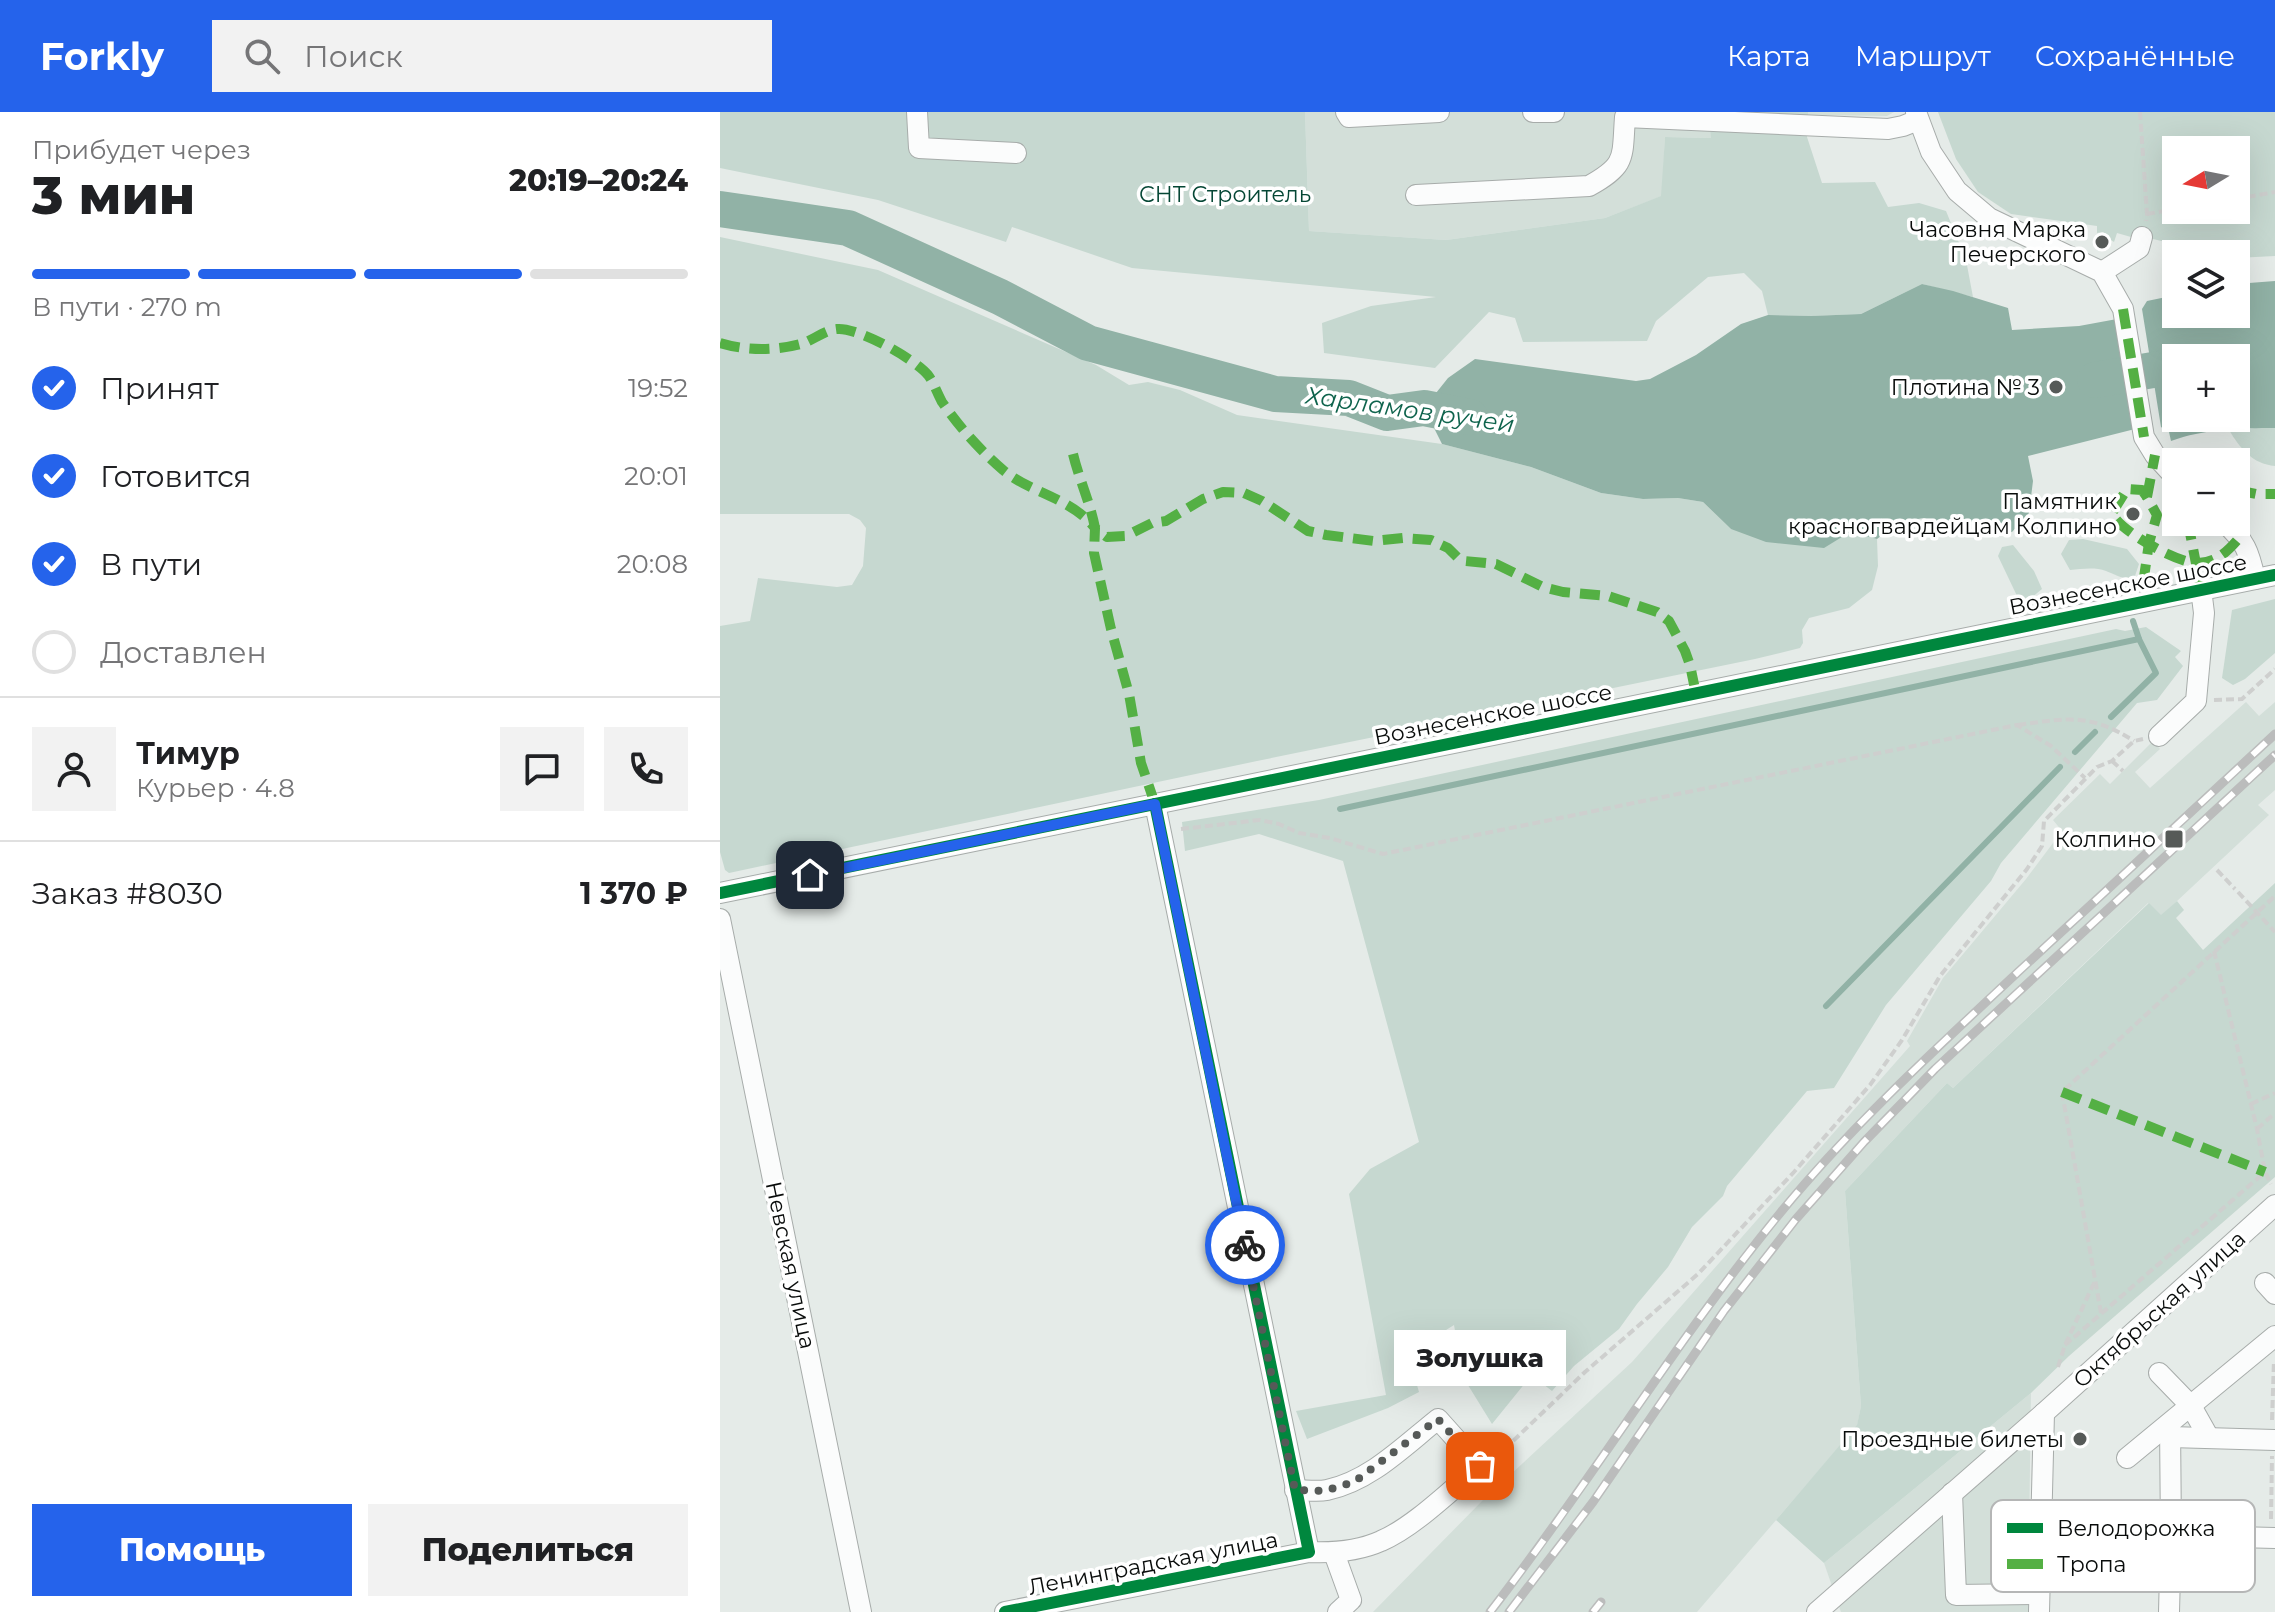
<!DOCTYPE html>
<html lang="ru">
<head>
<meta charset="utf-8">
<style>
	body { margin:0; font-family:Montserrat,sans-serif; background:#f2f2f2; color:#202124; height:100vh; display:flex; flex-direction:column; font-size:30px; white-space:nowrap }
	* { box-sizing:border-box; margin:0 }
	p { font-size:26px; color:#757577 }
	.icon { flex:none; width:44px; height:44px; fill:none; stroke:currentColor; stroke-width:2; stroke-linecap:round; stroke-linejoin:round }
	.map { position:relative; flex:1; overflow:hidden }
	.sheet { display:flex; flex-direction:column; background:#fff; width:720px }
	.sheet>* { flex:none }
	.needle { width:52px; rotate:260deg }
	.tools { position:absolute; left:1442px; top:24px; display:grid; gap:16px }
	.tools a { display:grid; place-items:center; width:88px; height:88px; border-radius:0px; background:#fff; box-shadow:0 8px 32px #0002; font-size:40px }
	.pin { position:absolute; display:grid; place-items:center; width:68px; height:68px; color:#fff; margin:-34px; border-radius:16px; box-shadow:0 4px 12px #0006 }
	.courier { position:absolute; display:grid; place-items:center; width:80px; height:80px; margin:-40px; border:6px solid #2563eb; border-radius:50%; background:#fff; color:#222; box-shadow:0 2px 10px #0007 }
	.bubble { position:absolute; height:56px; border-radius:0px; background:#fff; box-shadow:0 8px 32px #0002; font-size:26px; font-weight:800; line-height:56px; text-align:center }
	.head em { font-style:normal; font-weight:800 }
	.head div { display:flex; flex-direction:column-reverse }
	.head { display:flex; align-items:center; justify-content:space-between; height:136px; padding:0 32px }
	h1 { font-size:52px; font-weight:800; line-height:60px }
	.bar { display:grid; grid-template-columns:repeat(4,1fr); gap:12px 8px; align-content:center; height:96px; padding:0 32px }
	.bar i { height:10px; border-radius:6px; background:#e0e0e0 }
	.bar .current { background:#2563eb }
	.bar p { grid-column:span 4 }
	.line { display:flex; align-items:center; gap:20px; padding:0 32px; border-top:2px solid #e0e0e0 }
	.line div { flex:1 }
	.round { display:grid; place-items:center; flex:none; width:84px; height:84px; border-radius:0px; background:#f2f2f2 }
	ol { padding:0 32px; list-style:none }
	li { display:flex; align-items:center; gap:24px; height:88px }
	li p { margin-inline-start:auto }
	li .icon { padding:8px; border-radius:50%; background:#2563eb; color:#fff; stroke-width:4 }
	li:last-child { color:#757577 }
	li i { width:44px; height:44px; border:4px solid #e0e0e0; border-radius:50% }
	.button { display:flex; gap:16px; margin-top:auto; padding:16px 32px }
	.button a { flex:1; height:92px; border-radius:0px; background:#2563eb; color:#fff; font-size:32px; font-weight:800; line-height:92px; text-align:center }
	.button a+a { background:#f2f2f2; color:#202124 }
	header { display:flex; align-items:center; gap:48px; box-sizing:border-box; height:112px; padding:0 40px; background:#2563eb; color:#fff }
	header strong { font-size:38px }
	nav { display:flex; gap:44px; margin-inline-start:auto; font-size:28px }
	.search { width:560px; height:72px; background:#f2f2f2; display:flex; align-items:center; gap:20px; box-sizing:border-box; padding:0 28px; border-radius:0px; color:#757577; font-size:30px }
	main { display:flex; flex:1; min-height:0 }
	.map>svg:first-child { display:block }
	.built { fill:#d3dfd9 }
	.green { fill:#c6d8d0; fill-rule:evenodd }
	.water { fill:#91b2a6; fill-rule:evenodd }
	.lines { fill:none; stroke-linecap:round; stroke-linejoin:round }
	.stream { stroke:#91b2a6; stroke-width:6 }
	.river { stroke:#91b2a6; stroke-width:36 }
	.minor-casing { stroke:#a7acaa; stroke-width:22 }
	.path { stroke:#cecfce; stroke-width:4; stroke-dasharray:8 4; stroke-linecap:butt }
	.minor { stroke:#fbfcfc; stroke-width:20 }
	.rail-casing { stroke:#bbbcbc; stroke-width:9 }
	.rail { stroke:#fff; stroke-width:6; stroke-dasharray:18; stroke-linecap:butt }
	.quiet { stroke:#54b044; stroke-width:10; stroke-dasharray:20 10; stroke-linecap:butt }
	.cycleway-casing { stroke:#fff; stroke-width:17 }
	.cycleway { stroke:#00873e; stroke-width:12 }
	.done { stroke:#565a58; stroke-width:8; stroke-dasharray:0 14.4 }
	.route { stroke:#2563eb; stroke-width:10 }
	.poi-dot { fill:#565a58; stroke:#fff; stroke-width:3 }
	.labels { text-anchor:middle; stroke-width:7; stroke-linejoin:round; paint-order:stroke }
	.park-label { font-size:22px; fill:#054735; stroke:#fff }
	.poi-label { font-size:22px; fill:#090c0b; stroke:#fff; text-anchor:end }
	.street-label { font-size:22px; fill:#090c0b; stroke:#fff }
	.water-label { font-size:24px; font-style:italic; fill:#0f644d; stroke:#fff }
	.key { fill:#fff; stroke:#b5b6b6; stroke-width:2 }
	.key-label { font-size:22px; fill:#090c0b }
</style>
</head>
<body>
<header>
<strong>Forkly</strong>
<div class="search"><svg class="icon" aria-label="search" viewBox="0 0 24 24"><circle cx="10" cy="10" r="6"/><path d="M15 15l6 6"/></svg>Поиск</div>
<nav><a>Карта</a><a>Маршрут</a><a>Сохранённые</a></nav>
</header>
<main>
<section class="sheet">
<div class="head"><div><h1>3 мин</h1><p>Прибудет через</p></div><em>20:19–20:24</em></div>
<div class="bar"><i class="current"></i><i class="current"></i><i class="current"></i><i></i><p>В пути · 270 m</p></div>
<ol>
<li><svg class="icon" aria-label="check" viewBox="0 0 24 24"><path d="M5 12l5 5 9-10"/></svg>Принят<p>19:52</p></li>
<li><svg class="icon" aria-label="check" viewBox="0 0 24 24"><path d="M5 12l5 5 9-10"/></svg>Готовится<p>20:01</p></li>
<li><svg class="icon" aria-label="check" viewBox="0 0 24 24"><path d="M5 12l5 5 9-10"/></svg>В пути<p>20:08</p></li>
<li><i></i>Доставлен</li>
</ol>
<div class="line" style="height:144px"><a class="round"><svg class="icon" aria-label="person" viewBox="0 0 24 24"><circle cx="12" cy="8" r="4"/><path d="M4 21q1-7 8-7t8 7"/></svg></a><div><b>Тимур</b><p>Курьер · 4.8</p></div><a class="round"><svg class="icon" aria-label="chat" viewBox="0 0 24 24"><path d="M4 5h16v11H9l-5 4z"/></svg></a><a class="round"><svg class="icon" aria-label="phone" viewBox="0 0 24 24"><path d="M5 4h4l2 5-3 2q2 4 5 5l2-3 5 2v4C11 20 4 13 5 4z"/></svg></a></div>
<div class="line" style="height:104px"><div>Заказ #8030</div><b>1 370 ₽</b></div>
<div class="button"><a>Помощь</a><a>Поделиться</a></div>
</section>
<div class="map">
<svg width="1555" height="1500" viewBox="0 0 1555 1500">
	<rect width="100%" height="100%" fill="#e5ebe8"/>
	<g class="built">
		<polygon points="585,0 1174,0 1167,4 989,1 992,26 945,25 942,84 885,106 726,128 589,119"/>
		<polygon points="1526,590 1539,604 1555,590 1555,678 1538,693 1549,703 1441,804 1428,791 1233,976 1227,971 1125,1079 1141,1294 1137,1314 977,1500 653,1500 763,1388 912,1250 1190,934 1187,929 1223,866 1306,767 1342,719 1333,708 1380,662 1390,672 1433,629 1440,637 1415,660 1430,676"/>
		<polygon points="1311,1281 1308,1500 1121,1500 1104,1451"/>
	</g>
	<g class="green">
		<polygon points="0,0 585,0 589,119 726,128 885,106 941,84 945,25 991,26 989,0 1088,0 1087,25 1102,71 1155,70 1168,95 1199,91 1226,99 1246,148 1253,185 1202,172 1141,202 1091,204 1048,203 1042,179 1024,161 988,165 936,209 927,229 803,230 795,206 769,200 715,256 604,241 602,211 651,194 716,185 412,156 292,115 286,130 158,88 0,56"/>
		<path d="M1218,0H1555V144L1516,146V142H1496L1412,122L1411,125L1397,121L1394,130L1391,128L1388,123L1383,120L1377,121V114L1291,102L1258,80L1236,47ZM1456,38H1516V98H1456Z"/>
		<polygon points="0,125 158,158 376,253 409,273 428,270 460,278 517,303 722,332 811,355 881,381 923,387 958,386 983,390 1011,417 1131,420 1157,427 1158,454 1152,478 1129,496 1089,506 1082,518 1083,531 1080,536 1035,547 537,649 9,761 5,758 0,740 0,514 30,509 38,466 117,475 132,473 143,454 146,416 140,408 129,402 0,402"/>
		<path d="M1535,316H1555V354C1532,352 1520,336 1509,318Z"/>
		<path d="M1363,427L1407,437L1419,452L1414,467C1399,466 1399,464 1386,459C1375,455 1362,457 1350,458L1341,442L1349,428Z"/>
		<polygon points="1293,433 1314,459 1322,477 1311,486 1298,486 1278,444 1282,435"/>
		<polygon points="1555,487 1555,541 1525,567 1513,573 1502,566 1512,498"/>
		<polygon points="1426,515 1461,539 1455,545 1463,554 1437,588 1417,591 1281,751 1271,769 1166,893 1114,976 1087,979 1007,1074 1003,1084 972,1115 948,1155 917,1192 899,1217 854,1254 832,1279 819,1269 806,1270 772,1312 743,1265 734,1213 688,1242 699,1280 668,1296 587,1327 576,1299 666,1283 629,1082 650,1057 699,1030 623,749 539,722 465,739 462,710 599,688 1396,517 1405,519"/>
		<polygon points="1555,771 1555,1065 1349,1244 1311,1281 1104,1451 1056,1408 1137,1313 1141,1294 1125,1079 1227,971 1233,976 1429,791 1441,803 1457,789 1464,798 1456,806 1483,838"/>
	</g>
	<g class="water">
		<path d="M1555,169V316C1521,316 1483,317 1451,329L1449,320L1441,315L1422,197L1427,189L1456,183V202H1516V172ZM1456,246H1516V306H1456Z"/>
		<polygon points="1202,172 1233,179 1288,196 1292,218 1359,214 1397,207 1415,317 1308,344 1313,369 1309,401 1292,420 1249,423 1204,406 1179,410 1157,427 1130,420 1104,436 1046,430 1011,417 983,390 958,386 923,387 881,381 811,355 722,332 704,296 728,266 755,247 916,269 930,267 976,243 1021,212 1048,203 1091,204 1141,202"/>
	</g>
	<g class="lines">
		<g class="stream">
			<polyline points="1391,605 1436,561 1419,527 1413,509"/>
			<polyline points="1355,640 1375,620"/>
			<polyline points="620,697 1419,527"/>
			<polyline points="1106,894 1340,655"/>
		</g>
		<g class="river">
			<polyline points="0,97 128,116 280,185 368,231 555,282 629,286 667,301 704,296 750,305"/>
			<polyline points="1375,268 1456,254"/>
		</g>
		<g class="minor-casing">
			<g id="minor">
				<polyline points="197,0 199,36 296,41"/>
				<polyline points="626,0 629,5 719,0"/>
				<polyline points="813,0 834,0"/>
				<polyline points="1196,0 1211,40 1237,79 1269,106 1382,160 1403,197 1424,325 1435,343 1456,366"/>
				<path d="M696,83L869,74C907,53 902,46 905,5L1168,17L1183,14L1198,8"/>
				<polyline points="1382,160 1419,136 1422,125"/>
				<path d="M1504,410C1525,429 1529,439 1535,467"/>
				<polyline points="1439,624 1476,589 1484,501 1481,477"/>
				<polyline points="435,692 589,1440"/>
				<polyline points="0,781 1555,463"/>
				<polyline points="0,807 141,1500"/>
				<polyline points="1545,1171 1555,1182"/>
				<polyline points="1439,1261 1471,1294 1489,1326"/>
				<polyline points="1450,1325 1555,1328"/>
				<polyline points="1407,1346 1555,1224"/>
				<polyline points="1232,1381 1236,1483 1319,1482"/>
				<polyline points="1321,1420 1555,1426"/>
				<polyline points="614,1441 631,1488 618,1500"/>
				<path d="M285,1500L589,1440C613,1441 639,1439 661,1429C694,1415 732,1377 760,1354L718,1307C684,1334 650,1369 607,1378C597,1380 585,1378 575,1378"/>
				<polyline points="1097,1500 1324,1301 1555,1093"/>
				<polyline points="1319,1500 1324,1301"/>
				<polyline points="1449,1500 1451,1423 1450,1312"/>
			</g>
		</g>
		<g class="path">
			<polyline points="1420,0 1427,102 1426,109"/>
			<polyline points="1516,87 1555,80"/>
			<polyline points="1427,102 1456,97"/>
			<polyline points="1494,588 1522,587 1555,557"/>
			<path d="M1298,613C1347,606 1370,601 1414,629"/>
			<polyline points="1392,649 1403,659"/>
			<polyline points="461,717 540,708 559,712 579,721 610,726 663,742 1297,613 1331,634 1365,666"/>
			<polyline points="1497,758 1515,777"/>
			<polyline points="1518,780 1555,820"/>
			<polyline points="1494,839 1537,1017 1545,1060 1551,1072"/>
			<polyline points="1531,992 1555,981"/>
			<polyline points="1537,1017 1555,1001"/>
			<polyline points="1381,1201 1342,980 1555,784"/>
			<polyline points="1345,1233 1545,1060"/>
			<polyline points="1338,1255 1345,1233 1375,1169"/>
			<polyline points="1552,1308 1554,1248"/>
			<polyline points="774,1343 793,1329 865,1260 978,1162 1074,1060 1150,973 1182,928 1220,864 1307,757 1322,734 1324,709 1377,655 1392,649 1414,629 1423,627"/>
			<polyline points="1551,1407 1552,1344"/>
		</g>
		<use href="#minor" class="minor"/>
		<g class="rail-casing">
			<g id="rail">
				<path d="M770,1500C871,1370 956,1228 1061,1100C1132,1013 1216,937 1298,860C1384,781 1469,702 1555,622"/>
				<polyline points="789,1500 873,1390 1004,1199 1076,1107 1144,1030 1215,957 1555,643"/>
				<polyline points="873,1500 881,1490"/>
			</g>
		</g>
		<use href="#rail" class="rail"/>
		<g class="quiet">
			<polyline points="1403,197 1424,325"/>
			<path d="M0,231C26,239 57,239 84,231C94,227 106,218 117,217C138,215 195,247 208,263C214,271 217,281 222,290C240,316 259,337 283,358C310,381 350,385 375,416L374,441L391,517L409,582L421,651L435,692"/>
			<path d="M353,342C359,367 370,390 375,416L387,425L406,424L432,411L446,409L483,387L503,380L524,381L542,389L588,419L606,423L654,429L683,426L711,428L728,436L738,446L745,449L776,452L823,475L843,480L888,484L937,500L949,509L965,539L970,553L976,582"/>
			<polyline points="1451,370 1450,380 1456,397"/>
			<polyline points="1516,378 1536,382 1555,382"/>
			<path d="M1427,385L1422,378L1407,377L1392,401C1399,419 1459,452 1478,451C1497,451 1509,438 1520,425"/>
			<polyline points="1463,410 1470,421 1481,477"/>
			<polyline points="1423,472 1429,431 1437,403 1427,385 1435,343"/>
			<polyline points="1342,980 1545,1060"/>
		</g>
		<g class="cycleway-casing">
			<g id="cycleway">
				<polyline points="0,781 1555,463"/>
				<polyline points="285,1500 589,1440 435,692"/>
			</g>
		</g>
		<use href="#cycleway" class="cycleway"/>
	</g>
	<g class="lines">
		<polyline class="done" points="525,1133 575,1378 604,1379 634,1370 718,1307 760,1354"/>
		<polyline class="route" points="90,763 435,692 525,1133"/>
	</g>
	<g class="poi-dot">
		<circle cx="1382" cy="130" r="8"/>
		<circle cx="1336" cy="275" r="8"/>
		<circle cx="1413" cy="402" r="8"/>
		<rect x="1444" y="717" width="20" height="20" rx="4"/>
		<circle cx="1360" cy="1327" r="8"/>
	</g>
	<g class="labels">
		<g class="park-label">
			<text x="505" y="90">СНТ Строитель</text>
		</g>
		<g class="poi-label">
			<text x="1366" y="125">Часовня Марка<tspan x="1366" dy="25">Печерского</tspan></text>
			<text x="1320" y="283">Плотина № 3</text>
			<text x="1397" y="397">Памятник<tspan x="1397" dy="25">красногвардейцам Колпино</tspan></text>
			<text x="1436" y="735">Колпино</text>
			<text x="1344" y="1335">Проездные билеты</text>
		</g>
		<g class="street-label">
			<text transform="translate(1408 472) rotate(-11)" y="8">Вознесенское шоссе</text>
			<text transform="translate(773 602) rotate(-11)" y="8">Вознесенское шоссе</text>
			<text transform="translate(71 1153) rotate(78)" y="8">Невская улица</text>
			<text transform="translate(1439 1197) rotate(-42)" y="8">Октябрьская улица</text>
			<text transform="translate(433 1451) rotate(-11)" y="8">Ленинградская улица</text>
		</g>
		<g class="water-label">
			<text transform="translate(690 298) rotate(8)" y="8">Харламов ручей</text>
		</g>
	</g>
	<rect x="1271" y="1388" width="264" height="92" rx="12" class="key"/>
	<rect x="1287" y="1411" width="36" height="10" fill="#00873e"/>
	<rect x="1287" y="1447" width="36" height="10" fill="#54b044"/>
	<g class="key-label">
		<text x="1337" y="1424">Велодорожка</text>
		<text x="1337" y="1460">Тропа</text>
	</g>
</svg>
<div class="tools">
<a><svg class="needle" viewBox="-14 -14 28 28"><path d="M0-13l5 13h-10z" fill="#e53935"/><path d="M0 13l5-13h-10z" fill="#757577"/></svg></a>
<a><svg class="icon" aria-label="layers" viewBox="0 0 24 24"><path d="M12 4l9 5-9 5-9-5zM3 14l9 5 9-5"/></svg></a>
<a>+</a>
<a>−</a>
</div>
<div class="pin" style="left:760px;top:1354px;background:#ea580c"><svg class="icon" aria-label="bag" viewBox="0 0 24 24"><path d="M5 8h14l-1 12H6zM9 8a3 3 0 0 1 6 0"/></svg></div>
<div class="pin" style="left:90px;top:763px;background:#1f2937"><svg class="icon" aria-label="home" viewBox="0 0 24 24"><path d="M3 11l9-7 9 7M6 9v11h12V9"/></svg></div>
<div class="courier" style="left:525px;top:1133px"><svg class="icon" aria-label="bike" viewBox="0 0 24 24"><circle cx="6" cy="16" r="4"/><circle cx="18" cy="16" r="4"/><path d="M6 16l4-8h5l3 8M10 8l3 8H6M13 5h3"/></svg></div>
<div class="bubble" style="left:674px;top:1218px;width:172px">Золушка</div>
</div>
</main>
</body>
</html>
